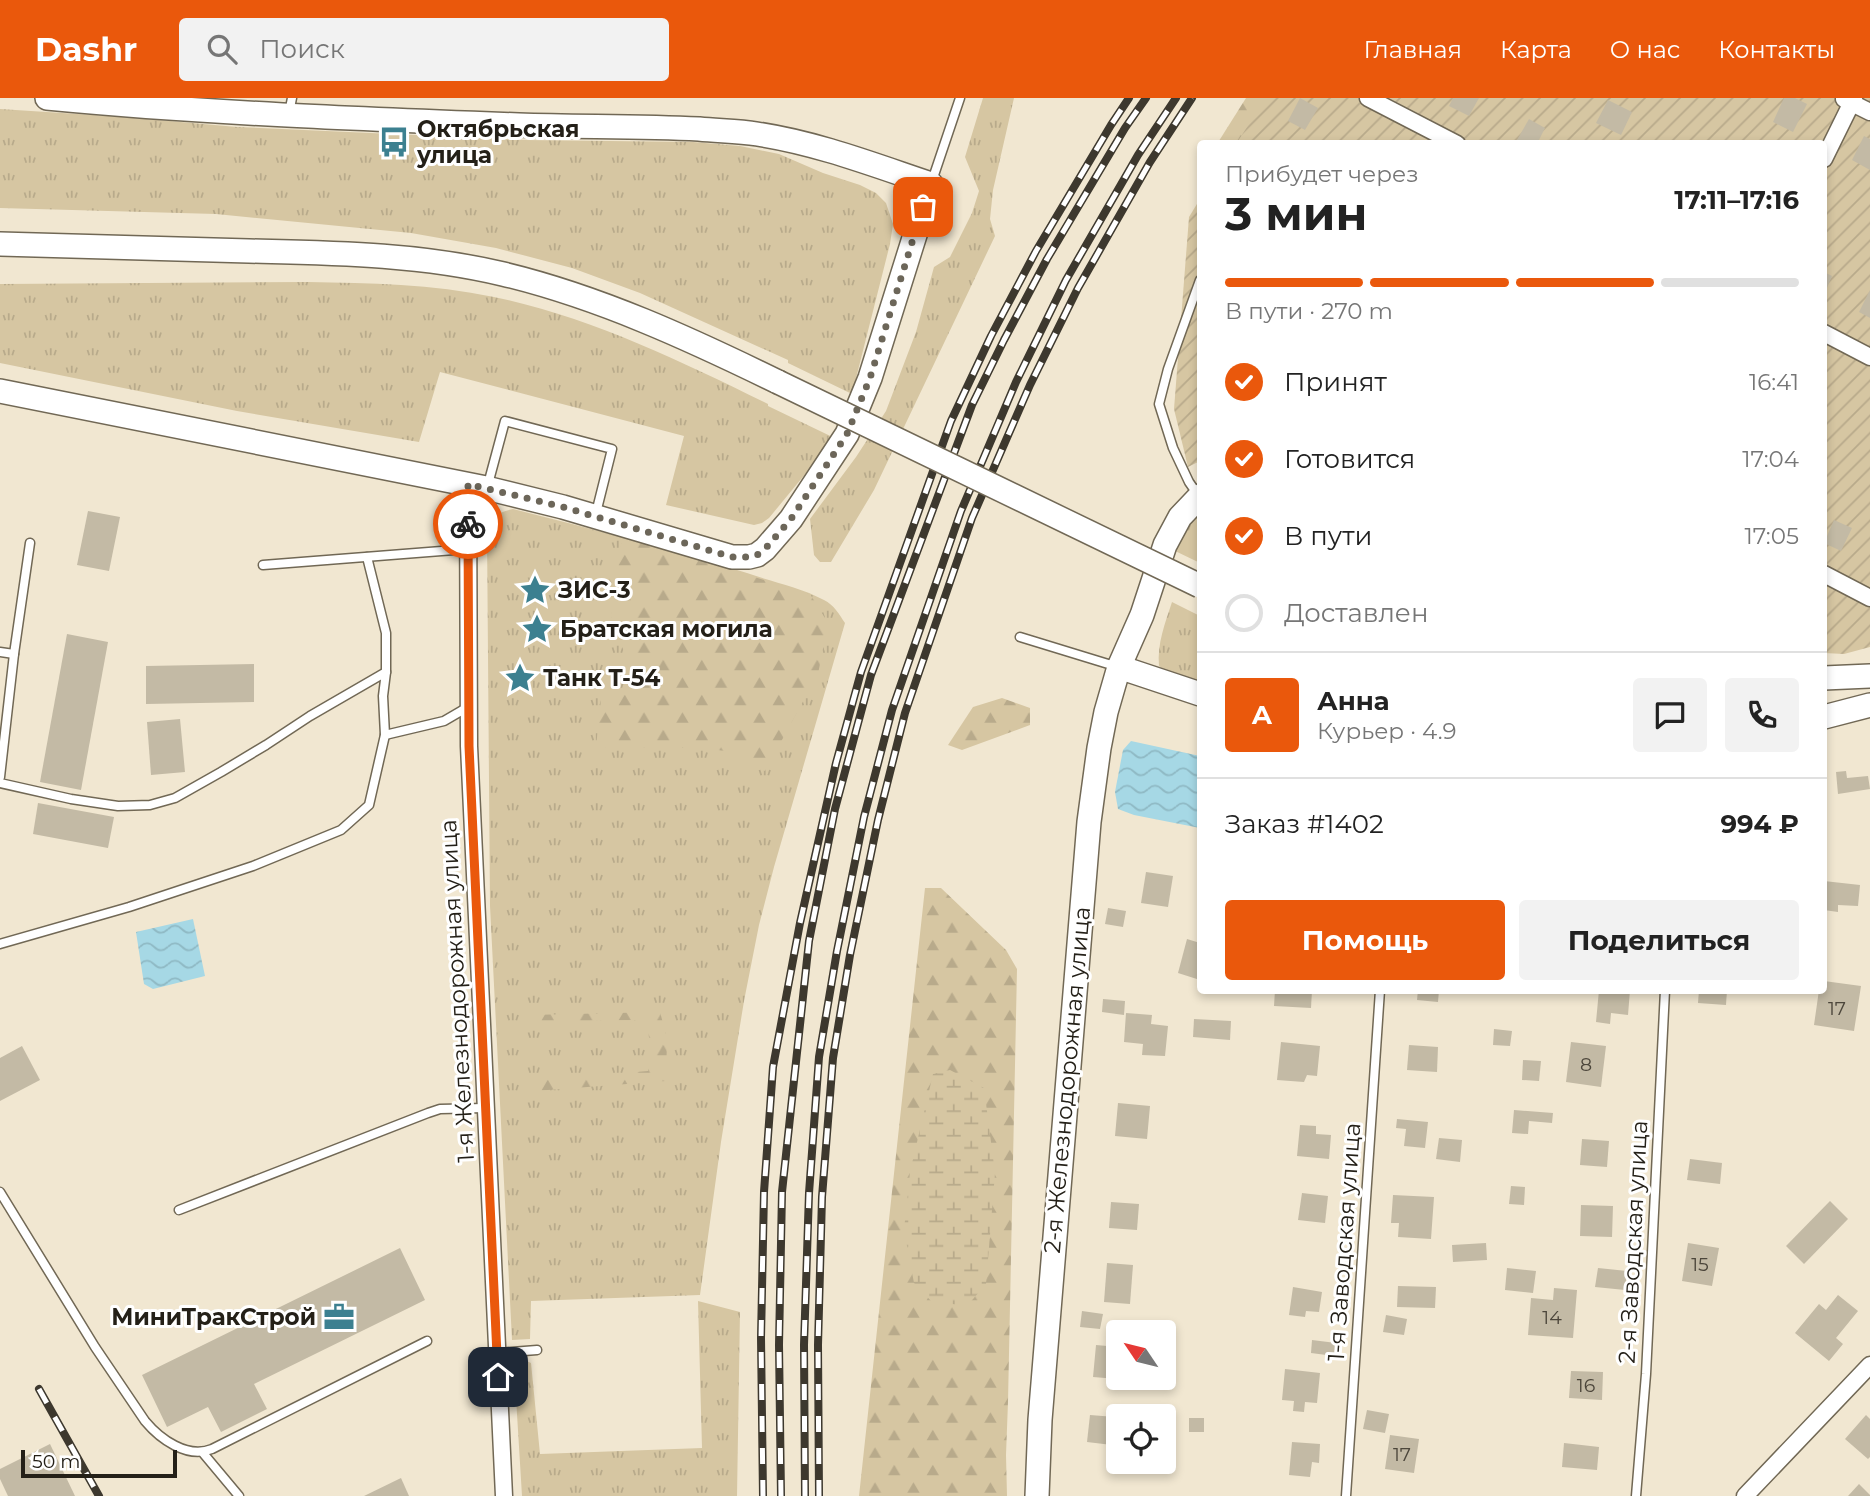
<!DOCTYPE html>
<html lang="ru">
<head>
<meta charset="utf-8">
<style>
	body { margin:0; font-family:Montserrat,sans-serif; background:#f2f2f2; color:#222; height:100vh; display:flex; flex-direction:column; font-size:26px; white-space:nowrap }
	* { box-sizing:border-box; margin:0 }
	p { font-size:23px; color:#767676 }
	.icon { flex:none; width:38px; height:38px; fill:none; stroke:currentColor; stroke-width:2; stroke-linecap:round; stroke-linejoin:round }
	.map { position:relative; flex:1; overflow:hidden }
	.drawer { position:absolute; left:1197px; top:42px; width:630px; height:854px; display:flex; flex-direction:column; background:#fff; border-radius:7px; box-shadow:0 4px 10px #0003 }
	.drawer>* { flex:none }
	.needle { width:46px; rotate:305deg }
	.controls { position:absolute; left:1106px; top:1222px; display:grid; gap:14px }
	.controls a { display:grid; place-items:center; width:70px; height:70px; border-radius:7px; background:#fff; box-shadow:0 4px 10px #0003; font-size:35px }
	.scale { position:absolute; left:21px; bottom:18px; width:156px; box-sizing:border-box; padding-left:7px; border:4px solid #242018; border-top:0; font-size:19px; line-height:24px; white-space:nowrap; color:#242018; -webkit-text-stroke:5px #fff; paint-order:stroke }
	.pin { position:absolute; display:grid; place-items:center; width:60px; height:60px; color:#fff; margin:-30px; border-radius:14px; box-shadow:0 4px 10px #0006 }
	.courier { position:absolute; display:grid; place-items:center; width:70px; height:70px; margin:-35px; border:5px solid #ea580c; border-radius:50%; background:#fff; color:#222; box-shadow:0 2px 9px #0007 }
	.head em { font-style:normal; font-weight:700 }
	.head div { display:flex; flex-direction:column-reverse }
	.head { display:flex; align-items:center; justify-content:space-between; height:119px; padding:0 28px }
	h1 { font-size:46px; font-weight:700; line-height:52px }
	.bar { display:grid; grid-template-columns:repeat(4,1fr); gap:10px 7px; align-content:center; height:84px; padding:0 28px }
	.bar i { height:9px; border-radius:5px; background:#e0e0e0 }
	.bar .active { background:#ea580c }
	.bar p { grid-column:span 4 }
	.line { display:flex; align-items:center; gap:18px; padding:0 28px; border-top:2px solid #e0e0e0 }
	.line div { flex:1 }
	.round { display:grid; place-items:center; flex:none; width:74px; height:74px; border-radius:7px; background:#f2f2f2 }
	ol { padding:0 28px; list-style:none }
	li { display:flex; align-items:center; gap:21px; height:77px }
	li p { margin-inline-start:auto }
	li .icon { padding:7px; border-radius:50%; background:#ea580c; color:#fff; stroke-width:4 }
	li:last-child { color:#767676 }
	li i { width:38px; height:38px; border:4px solid #e0e0e0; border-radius:50% }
	.button { display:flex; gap:14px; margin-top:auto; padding:14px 28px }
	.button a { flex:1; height:80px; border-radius:7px; background:#ea580c; color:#fff; font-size:28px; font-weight:700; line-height:80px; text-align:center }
	.button a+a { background:#f2f2f2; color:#222 }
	header { display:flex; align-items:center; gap:42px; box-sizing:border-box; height:98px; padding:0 35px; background:#ea580c; color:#fff }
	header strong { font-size:33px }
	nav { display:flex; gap:38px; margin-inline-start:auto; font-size:24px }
	.search { width:490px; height:63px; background:#f2f2f2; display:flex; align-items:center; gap:18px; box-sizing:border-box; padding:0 24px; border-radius:7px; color:#767676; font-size:26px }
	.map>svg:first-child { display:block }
	.grass { fill:url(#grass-tufts) }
	.forest { fill:url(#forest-firs) }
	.wetland { fill:url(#wetland-marsh) }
	.garden { fill:url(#garden-furrows) }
	.water { fill:url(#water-waves) }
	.building { fill:#c3baa5 }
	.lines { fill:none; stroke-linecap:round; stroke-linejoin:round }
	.lane-casing { stroke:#716855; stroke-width:11 }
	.street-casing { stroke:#716855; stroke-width:19 }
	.secondary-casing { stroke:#716855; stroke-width:26 }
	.lane { stroke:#fff; stroke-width:8 }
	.street { stroke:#fff; stroke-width:16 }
	.secondary { stroke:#fff; stroke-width:23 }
	.rail-casing { stroke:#3d382e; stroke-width:8 }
	.rail { stroke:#fff; stroke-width:5; stroke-dasharray:16; stroke-linecap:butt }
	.secondary-bridge-casing { stroke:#716855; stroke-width:26; stroke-linecap:butt }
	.secondary-bridge { stroke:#fff; stroke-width:23 }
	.done { stroke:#6c6659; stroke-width:7; stroke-dasharray:0 12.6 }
	.route { stroke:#ea580c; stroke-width:9 }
	.labels { text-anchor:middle; stroke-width:6; stroke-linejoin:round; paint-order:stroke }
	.number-label { font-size:19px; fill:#4c463b }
	.poi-label { font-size:23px; font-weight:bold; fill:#242018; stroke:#fff; text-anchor:start }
	.street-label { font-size:23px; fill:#242018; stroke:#fff }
</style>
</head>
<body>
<header>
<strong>Dashr</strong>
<div class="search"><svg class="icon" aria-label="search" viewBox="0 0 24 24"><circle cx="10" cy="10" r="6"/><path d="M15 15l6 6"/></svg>Поиск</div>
<nav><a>Главная</a><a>Карта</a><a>О нас</a><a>Контакты</a></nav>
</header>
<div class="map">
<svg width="1870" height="1398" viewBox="0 0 1870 1398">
	<defs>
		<pattern id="grass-tufts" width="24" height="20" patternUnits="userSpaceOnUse" patternTransform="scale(1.75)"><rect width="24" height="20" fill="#d6c6a2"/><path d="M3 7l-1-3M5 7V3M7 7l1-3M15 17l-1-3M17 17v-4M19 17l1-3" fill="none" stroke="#b8aa8b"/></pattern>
		<pattern id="forest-firs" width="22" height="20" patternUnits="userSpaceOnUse" patternTransform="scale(1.75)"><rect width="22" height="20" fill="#d6c6a2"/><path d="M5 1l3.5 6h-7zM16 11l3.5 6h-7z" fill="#b8aa8b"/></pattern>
		<pattern id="wetland-marsh" width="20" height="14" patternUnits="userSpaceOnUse" patternTransform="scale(1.75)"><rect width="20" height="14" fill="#d6c6a2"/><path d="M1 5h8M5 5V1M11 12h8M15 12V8" fill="none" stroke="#b8aa8b"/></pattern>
		<pattern id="garden-furrows" width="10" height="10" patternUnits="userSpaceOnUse" patternTransform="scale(1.75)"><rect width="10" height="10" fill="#d6c6a2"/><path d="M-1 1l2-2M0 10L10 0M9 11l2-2" fill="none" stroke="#b8aa8b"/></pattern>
		<pattern id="water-waves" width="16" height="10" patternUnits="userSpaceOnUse" patternTransform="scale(1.75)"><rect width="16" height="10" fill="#a6d8e5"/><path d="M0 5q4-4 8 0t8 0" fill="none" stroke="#8fb9c4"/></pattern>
	</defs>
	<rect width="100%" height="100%" fill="#f1e7d1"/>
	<g class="grass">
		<polygon points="983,0 1014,0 993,92 990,121 995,138 874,392 831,464 820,464 814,457 810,421 856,359 886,313 916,234 934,169 950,159 972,115 979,93 965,59"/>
		<polygon points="0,11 124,19 237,29 525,42 693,44 740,48 779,56 823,75 860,87 876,95 886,105 893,126 890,146 852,296 788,265 788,262 640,195 572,170 496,150 411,135 216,116 0,110"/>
		<path d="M308,184C370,185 432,186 494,199C590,219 680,263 768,306V308L847,346L826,379L811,369L769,420L762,425L754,427L666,407L684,338L440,274L419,344L237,313L0,265V186Z"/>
		<polygon points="1200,406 1200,465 1171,451"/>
		<path d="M513,411C592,431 670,451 747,475C772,484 800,489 824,502C834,507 839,516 845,525L774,769L759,827L744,903L721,1044L700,1197L531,1203L530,1241L512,1242L490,808L487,434C489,419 499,414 513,411Z"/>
		<path d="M1172,504L1200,518V584L1167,574L1159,568C1157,546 1165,525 1172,504Z"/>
		<polygon points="698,1203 740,1214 737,1398 522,1398 514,1267 517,1263 524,1262 531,1265 540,1356 702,1350"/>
	</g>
	<g class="forest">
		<polygon points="1246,0 1269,0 1243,45 1217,46"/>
		<polygon points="624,439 810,496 828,525 818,576 765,673 725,653 703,650 596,649 602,592 626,597 634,579 612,523 609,484 612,468"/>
		<polygon points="1002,600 1030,610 1030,627 962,652 948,647 973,609"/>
		<polygon points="925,790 941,790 1006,852 1017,871 1008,1304 1006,1357 1007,1398 859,1398"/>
		<polygon points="660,914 667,940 666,983 535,993 531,983 648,973 650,947 647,925 633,922 542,924 532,923 530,917"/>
	</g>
	<polygon class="wetland" points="950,972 984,990 995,1075 986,1186 967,1208 931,1203 914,1185 904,1132 910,1074 933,976"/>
	<g class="garden">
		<polygon points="1266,0 1870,0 1870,549 1844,556 1824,555 1824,46 1236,46"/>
		<polygon points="1200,101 1200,363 1188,369 1174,311 1189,119"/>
	</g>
	<g class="water">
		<polygon points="1131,643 1200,658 1200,730 1134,717 1118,711 1115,694 1123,652"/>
		<polygon points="193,821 205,878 153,891 144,886 136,834"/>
	</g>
	<g class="building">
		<polygon points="1300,0 1318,10 1305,32 1288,23"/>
		<polygon points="1453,0 1479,0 1469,18 1449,8"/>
		<polygon points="1784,0 1795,0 1807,6 1793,34 1773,24"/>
		<polygon points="1608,2 1632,14 1621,37 1596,25"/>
		<polygon points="1529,21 1545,30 1537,46 1525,46 1517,42"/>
		<polygon points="1864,38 1870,41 1870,72 1852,62"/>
		<polygon points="1824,174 1832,178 1824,197"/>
		<polygon points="1870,192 1870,220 1859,214"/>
		<polygon points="88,413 120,419 109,473 77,467"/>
		<polygon points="1834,422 1852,430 1841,453 1824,445"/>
		<polygon points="67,536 108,544 81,692 40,684"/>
		<polygon points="254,566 254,604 146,606 146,568"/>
		<polygon points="180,621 185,674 151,677 147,624"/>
		<polygon points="1846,673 1847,680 1868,678 1870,691 1838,696 1836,674"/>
		<polygon points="38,705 114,719 108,750 33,736"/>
		<polygon points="1146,774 1173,778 1168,809 1141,805"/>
		<polygon points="1824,783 1860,787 1858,808 1838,807 1838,814 1824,812"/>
		<polygon points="1108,810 1126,813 1123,829 1105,826"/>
		<polygon points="1187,841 1200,845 1200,882 1178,875"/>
		<polygon points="1824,883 1861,888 1854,933 1814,927 1819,892 1824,892"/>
		<polygon points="1275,892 1312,892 1311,910 1274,908"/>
		<polygon points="1418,892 1439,892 1438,904 1417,902"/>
		<polygon points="1599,892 1630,892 1628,917 1611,915 1610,926 1596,924"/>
		<polygon points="1699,892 1727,892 1726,907 1698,905"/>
		<polygon points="1103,901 1125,903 1124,917 1102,914"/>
		<polygon points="1126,915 1152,917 1151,926 1168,928 1165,958 1142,957 1143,946 1124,944"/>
		<polygon points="1194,921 1231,923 1230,942 1193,939"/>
		<polygon points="1494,931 1512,933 1510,948 1493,947"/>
		<polygon points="1281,944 1320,948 1317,978 1307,977 1304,984 1277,982"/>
		<polygon points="1571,944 1606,948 1601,989 1566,984"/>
		<polygon points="1409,947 1438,949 1437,974 1407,972"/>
		<polygon points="22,948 40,982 0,1003 0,960"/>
		<polygon points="1523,962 1541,963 1539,983 1522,982"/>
		<polygon points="1118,1005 1150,1008 1147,1041 1115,1038"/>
		<polygon points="1514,1012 1553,1015 1552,1025 1529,1023 1528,1036 1512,1035"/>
		<polygon points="1397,1021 1428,1024 1425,1050 1404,1048 1406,1031 1396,1030"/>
		<polygon points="1300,1027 1316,1028 1316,1036 1331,1037 1329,1061 1297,1058"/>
		<polygon points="1439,1040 1462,1042 1460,1064 1436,1061"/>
		<polygon points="1582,1041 1609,1043 1607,1069 1580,1067"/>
		<polygon points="1690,1061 1722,1065 1720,1086 1687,1082"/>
		<polygon points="1511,1088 1525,1089 1524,1107 1509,1106"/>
		<polygon points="1302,1095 1328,1098 1325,1125 1298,1122"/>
		<polygon points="1393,1097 1434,1099 1431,1141 1398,1139 1399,1125 1391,1125"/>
		<polygon points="1830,1103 1848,1121 1804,1166 1786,1148"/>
		<polygon points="1111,1104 1139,1106 1137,1132 1109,1130"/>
		<polygon points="1581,1107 1613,1108 1612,1139 1580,1138"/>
		<polygon points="1486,1145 1487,1162 1453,1164 1452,1147"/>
		<polygon points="1688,1145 1719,1150 1712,1188 1682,1183"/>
		<polygon points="400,1150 425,1202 254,1286 267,1311 221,1334 208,1309 167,1329 142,1277"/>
		<polygon points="1107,1165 1133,1167 1130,1206 1104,1204"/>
		<polygon points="1507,1170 1536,1173 1533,1195 1505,1192"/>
		<polygon points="1598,1170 1627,1173 1625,1192 1595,1189"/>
		<polygon points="1398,1188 1436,1189 1435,1210 1397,1209"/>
		<polygon points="1293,1189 1322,1194 1319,1214 1306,1213 1305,1219 1289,1217"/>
		<polygon points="1554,1190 1577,1192 1573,1240 1528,1237 1531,1200 1553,1202"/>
		<polygon points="1838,1197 1858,1213 1836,1240 1843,1246 1829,1263 1795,1235 1819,1206 1826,1212"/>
		<polygon points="1082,1213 1103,1216 1100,1231 1080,1229"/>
		<polygon points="1386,1217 1407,1221 1404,1237 1383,1234"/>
		<polygon points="1312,1242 1336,1245 1334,1258 1311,1255"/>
		<polygon points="1096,1247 1118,1249 1118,1281 1093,1279"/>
		<polygon points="1285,1271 1320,1275 1317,1305 1305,1304 1304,1314 1293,1313 1294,1303 1282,1302"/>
		<polygon points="1571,1273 1603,1274 1602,1302 1569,1300"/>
		<polygon points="1367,1312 1389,1316 1385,1335 1363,1331"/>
		<polygon points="1090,1317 1115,1319 1112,1347 1087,1344"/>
		<polygon points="1866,1317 1870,1321 1870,1359 1868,1361 1845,1341"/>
		<rect x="1189" y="1320" width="15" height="14"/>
		<polygon points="1390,1337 1419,1341 1414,1375 1385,1371"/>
		<polygon points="1292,1344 1320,1346 1319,1365 1312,1364 1310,1379 1289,1377"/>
		<polygon points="1564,1345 1599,1349 1597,1372 1562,1369"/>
		<polygon points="50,1346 75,1398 8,1398 0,1381 0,1371"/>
		<polygon points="401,1380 409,1398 364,1398"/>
		<polygon points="1859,1386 1870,1397 1870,1398 1848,1398"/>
	</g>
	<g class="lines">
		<g class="lane-casing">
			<g id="lane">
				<polyline points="289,15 292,0"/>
				<polyline points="932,83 960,0"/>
				<polyline points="487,390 505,323 612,351 596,415"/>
				<polyline points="1198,397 1189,384 1173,350 1159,306 1168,271 1200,182"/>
				<polyline points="263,467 467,451"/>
				<polyline points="1020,539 1118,569"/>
				<polyline points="0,554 14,556"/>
				<polyline points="385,637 444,623 468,609"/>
				<polyline points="0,679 14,556 30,445"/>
				<polyline points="0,685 71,701 118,708 150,707 175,700 221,674 266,647 310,618 386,574"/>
				<polyline points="0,846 129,809 253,768 341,732 369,707 385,637 383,598 386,574 386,535 367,459"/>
				<path d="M0,1094L95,1249L145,1323C160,1341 187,1361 212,1351L427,1243"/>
				<polyline points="179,1112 428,1015 440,1011 485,1010"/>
				<polyline points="497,1255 537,1252"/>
				<polyline points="203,1355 239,1398"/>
				<polyline points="1346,1398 1380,892"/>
				<polyline points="1636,1398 1646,1276 1665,892"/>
			</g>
		</g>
		<g class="street-casing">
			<g id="street">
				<polyline points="1368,0 1457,46"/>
				<polyline points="1844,1 1870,14"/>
				<polyline points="1824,61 1854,0"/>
				<polyline points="1824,235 1870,259"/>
				<polyline points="468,386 469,648 504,1398"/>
				<polyline points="1824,476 1870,500"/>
				<polyline points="1745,1398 1870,1267"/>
			</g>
		</g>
		<g class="secondary-casing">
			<g id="secondary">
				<path d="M0,146C83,148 166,151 249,153C334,155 420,156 503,176C599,199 690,241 778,284"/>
				<path d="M0,293L486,390L563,409L732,459H749L757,457L765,451L791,421L847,336L870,280L931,86C874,67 817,45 757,36C738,33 718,33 699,31C639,28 579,29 519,27C361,21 204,15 47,0"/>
				<polyline points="1119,569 1200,596"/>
				<polyline points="1824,580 1870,578"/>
				<polyline points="1824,619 1870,607"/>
				<polyline points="1037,1398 1040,1322 1089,724 1099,650 1106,614 1119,569 1142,517 1165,447 1180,419 1200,398"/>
			</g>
		</g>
		<use href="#lane" class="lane"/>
		<use href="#street" class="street"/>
		<use href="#secondary" class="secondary"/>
		<g class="rail-casing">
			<g id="rail">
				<polyline points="39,1291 99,1398"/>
				<polyline points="763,1398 761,1240 764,1094 773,969 800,825 836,665 861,574 951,323 991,238 1036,153 1111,27 1129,0"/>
				<polyline points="781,1398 779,1247 782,1094 809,843 835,711 871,577 972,307 1004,242 1047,161 1125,30 1146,0"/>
				<polyline points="805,1398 804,1247 809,1095 819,959 837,853 864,719 892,612 961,413 1016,284 1066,182 1138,57 1176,0"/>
				<polyline points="819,1398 818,1247 822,1099 833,960 850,857 878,722 905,615 972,420 1030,287 1078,190 1150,64 1192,0"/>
			</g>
		</g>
		<use href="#rail" class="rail"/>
		<g class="secondary-bridge-casing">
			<polyline id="secondary-bridge" points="778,284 1200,488"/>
		</g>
		<use href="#secondary-bridge" class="secondary-bridge"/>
	</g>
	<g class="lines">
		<polyline class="done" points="468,426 468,386 563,409 732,459 749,459 757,457 765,451 791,421 847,336 870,280 923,109"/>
		<polyline class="route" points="468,426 469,648 498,1279"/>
	</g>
	<defs>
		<g id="bus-bare" transform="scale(2.415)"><path d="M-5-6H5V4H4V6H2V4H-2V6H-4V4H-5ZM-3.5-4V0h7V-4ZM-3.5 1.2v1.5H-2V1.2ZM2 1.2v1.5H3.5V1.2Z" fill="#3c8090" stroke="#fff" stroke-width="2.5" paint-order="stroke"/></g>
		<g id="sight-bare" transform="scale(2.415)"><path d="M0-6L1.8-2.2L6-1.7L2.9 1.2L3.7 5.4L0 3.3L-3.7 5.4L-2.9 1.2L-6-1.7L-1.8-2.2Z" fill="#3c8090" stroke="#fff" stroke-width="2.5" paint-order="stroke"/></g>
		<g id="office-bare" transform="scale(2.415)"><path d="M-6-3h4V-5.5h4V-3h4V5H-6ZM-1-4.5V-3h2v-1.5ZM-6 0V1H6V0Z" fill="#3c8090" stroke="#fff" stroke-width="2.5" paint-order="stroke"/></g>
	</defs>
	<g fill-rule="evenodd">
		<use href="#bus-bare" x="394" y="44"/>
		<use href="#sight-bare" x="535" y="492"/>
		<use href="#sight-bare" x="537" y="531"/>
		<use href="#sight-bare" x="520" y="580"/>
		<use href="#office-bare" x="339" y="1219"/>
	</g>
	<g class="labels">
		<g class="number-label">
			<text x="1837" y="917">17</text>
			<text x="1586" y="973">8</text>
			<text x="1700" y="1173">15</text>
			<text x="1552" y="1226">14</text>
			<text x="1586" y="1294">16</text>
			<text x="1402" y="1363">17</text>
		</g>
		<g class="poi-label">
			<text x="417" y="39">Октябрьская<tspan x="417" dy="26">улица</tspan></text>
			<text x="558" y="500">ЗИС-3</text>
			<text x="560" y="539">Братская могила</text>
			<text x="543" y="588">Танк Т-54</text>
			<text x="316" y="1227" text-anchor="end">МиниТракСтрой</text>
		</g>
		<g class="street-label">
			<text transform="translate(457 893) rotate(-93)" y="8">1-я Железнодорожная улица</text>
			<text transform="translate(1067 982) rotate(-85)" y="8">2-я Железнодорожная улица</text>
			<text transform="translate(1344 1144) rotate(-86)" y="8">1-я Заводская улица</text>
			<text transform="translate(1633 1144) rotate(-87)" y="8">2-я Заводская улица</text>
		</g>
	</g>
</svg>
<div class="controls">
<a><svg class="needle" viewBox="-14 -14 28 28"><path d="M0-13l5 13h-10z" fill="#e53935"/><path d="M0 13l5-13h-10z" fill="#767676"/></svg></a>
<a><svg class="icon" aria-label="locate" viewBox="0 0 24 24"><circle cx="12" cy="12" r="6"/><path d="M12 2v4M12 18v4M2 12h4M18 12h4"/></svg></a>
</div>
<div class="scale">50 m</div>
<div class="pin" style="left:923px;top:109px;background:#ea580c"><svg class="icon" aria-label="bag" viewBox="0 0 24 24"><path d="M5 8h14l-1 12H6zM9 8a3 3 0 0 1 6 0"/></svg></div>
<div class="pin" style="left:498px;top:1279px;background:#1f2937"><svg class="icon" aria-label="home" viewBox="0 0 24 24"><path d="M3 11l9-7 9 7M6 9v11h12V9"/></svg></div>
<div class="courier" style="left:468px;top:426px"><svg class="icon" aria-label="bike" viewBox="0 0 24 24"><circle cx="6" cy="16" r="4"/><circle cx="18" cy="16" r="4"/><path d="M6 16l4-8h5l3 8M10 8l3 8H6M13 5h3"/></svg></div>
<section class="drawer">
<div class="head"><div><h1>3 мин</h1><p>Прибудет через</p></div><em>17:11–17:16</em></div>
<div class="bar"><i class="active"></i><i class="active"></i><i class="active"></i><i></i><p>В пути · 270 m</p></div>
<ol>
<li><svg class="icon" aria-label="check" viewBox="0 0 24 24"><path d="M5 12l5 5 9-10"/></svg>Принят<p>16:41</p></li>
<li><svg class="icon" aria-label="check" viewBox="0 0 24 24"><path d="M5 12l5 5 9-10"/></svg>Готовится<p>17:04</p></li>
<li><svg class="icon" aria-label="check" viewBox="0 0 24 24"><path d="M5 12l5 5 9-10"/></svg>В пути<p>17:05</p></li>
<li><i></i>Доставлен</li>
</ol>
<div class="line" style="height:126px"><b class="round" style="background:#ea580c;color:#fff">А</b><div><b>Анна</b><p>Курьер · 4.9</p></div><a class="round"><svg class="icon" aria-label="chat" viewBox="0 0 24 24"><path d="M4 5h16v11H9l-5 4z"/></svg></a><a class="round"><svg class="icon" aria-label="phone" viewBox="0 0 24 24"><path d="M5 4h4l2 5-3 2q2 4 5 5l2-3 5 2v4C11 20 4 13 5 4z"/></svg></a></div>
<div class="line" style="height:91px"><div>Заказ #1402</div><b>994 ₽</b></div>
<div class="button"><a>Помощь</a><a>Поделиться</a></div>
</section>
</div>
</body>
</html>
